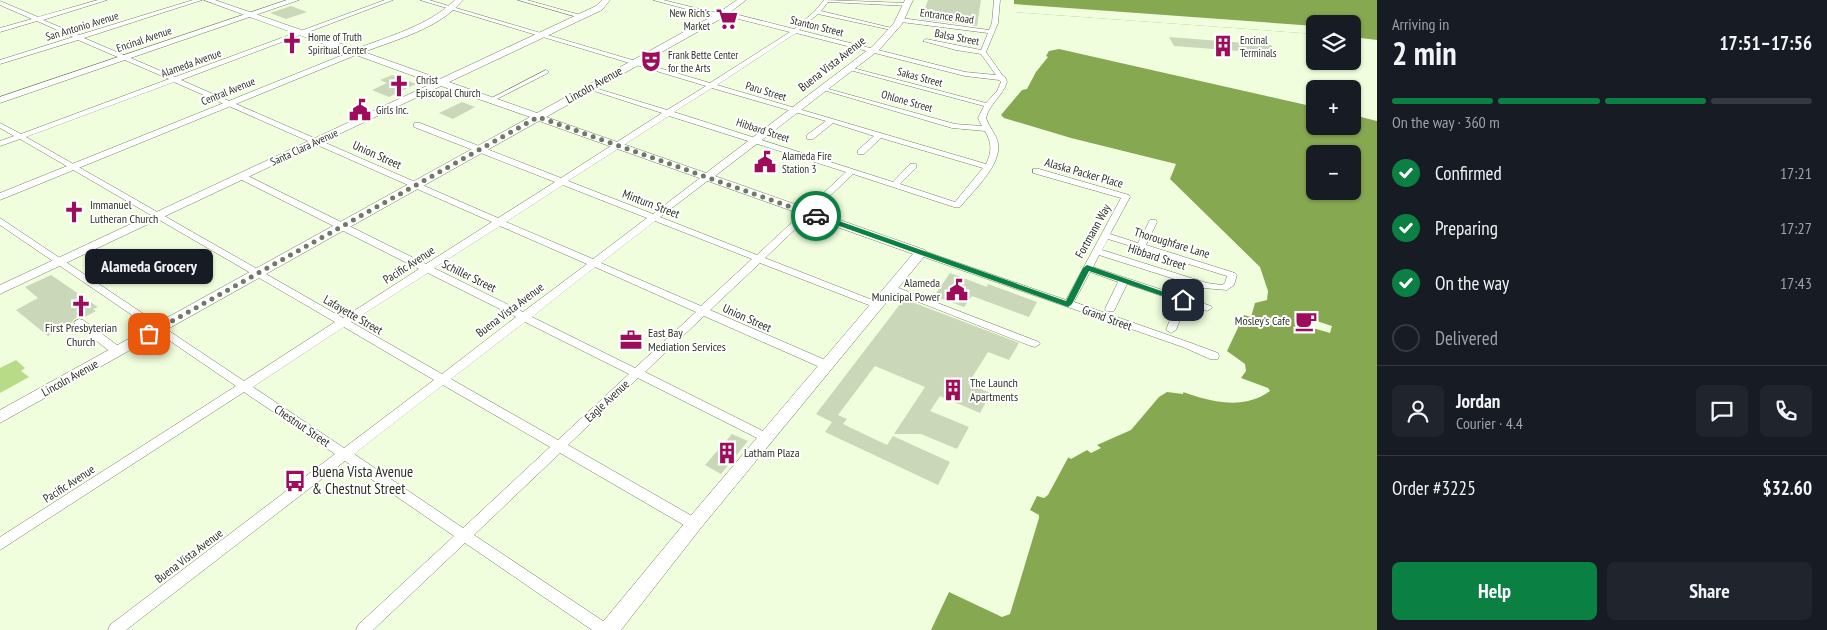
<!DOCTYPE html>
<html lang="en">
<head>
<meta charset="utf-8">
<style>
	body { margin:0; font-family:"PT Sans Narrow",sans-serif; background:#20242c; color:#f1f3f6; height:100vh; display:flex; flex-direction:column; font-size:19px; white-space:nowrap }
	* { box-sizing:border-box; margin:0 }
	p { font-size:16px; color:#9ea1a6 }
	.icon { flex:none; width:28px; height:28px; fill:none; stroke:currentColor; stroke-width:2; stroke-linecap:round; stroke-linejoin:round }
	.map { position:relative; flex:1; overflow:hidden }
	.details { display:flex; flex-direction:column; background:#171b24; width:450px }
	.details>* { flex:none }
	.buttons { position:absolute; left:1306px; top:15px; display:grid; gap:10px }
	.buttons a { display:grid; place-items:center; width:55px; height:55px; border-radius:8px; background:#171b24; box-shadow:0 1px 4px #0004; font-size:25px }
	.pin { position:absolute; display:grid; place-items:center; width:42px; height:42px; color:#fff; margin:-21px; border-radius:10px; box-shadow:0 2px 8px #0006 }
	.courier { position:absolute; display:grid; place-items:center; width:50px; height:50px; margin:-25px; border:4px solid #0b8043; border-radius:50%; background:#fff; color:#222; box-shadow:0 1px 6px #0007 }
	.bubble { position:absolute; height:35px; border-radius:8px; background:#171b24; box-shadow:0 1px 4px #0004; font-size:16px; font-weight:700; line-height:35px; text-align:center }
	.overview em { font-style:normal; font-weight:700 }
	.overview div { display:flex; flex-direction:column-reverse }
	.overview { display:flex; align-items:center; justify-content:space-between; height:85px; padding:0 15px }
	h1 { font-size:32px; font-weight:700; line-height:38px }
	.bar { display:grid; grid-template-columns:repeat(4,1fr); gap:8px 5px; align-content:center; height:60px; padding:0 15px }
	.bar i { height:6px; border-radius:4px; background:#363941 }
	.bar .on { background:#0b8043 }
	.bar p { grid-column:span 4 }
	.line { display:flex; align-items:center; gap:12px; padding:0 15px; border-top:1px solid #363941 }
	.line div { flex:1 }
	.round { display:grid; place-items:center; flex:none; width:52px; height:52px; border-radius:8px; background:#20242c }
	ol { padding:0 15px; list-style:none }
	li { display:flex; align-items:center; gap:15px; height:55px }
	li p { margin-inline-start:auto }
	li .icon { padding:5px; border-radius:50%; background:#0b8043; color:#fff; stroke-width:4 }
	li:last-child { color:#9ea1a6 }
	li i { width:28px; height:28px; border:2px solid #363941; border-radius:50% }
	.primary-button { display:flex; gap:10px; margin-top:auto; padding:10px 15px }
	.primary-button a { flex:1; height:58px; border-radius:8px; background:#0b8043; color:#fff; font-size:20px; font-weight:700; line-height:58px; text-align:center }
	.primary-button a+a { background:#20242c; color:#f1f3f6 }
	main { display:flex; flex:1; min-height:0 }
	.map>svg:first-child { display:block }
	.green { fill:#b8db88 }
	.water { fill:#86a851; fill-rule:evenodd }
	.pier { fill:#f0fede }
	.building { fill:#cad8b9 }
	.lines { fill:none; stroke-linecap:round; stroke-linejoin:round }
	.street-casing { stroke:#738063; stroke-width:1 }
	.secondary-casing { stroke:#738063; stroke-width:1 }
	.primary-casing { stroke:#738063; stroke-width:1 }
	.street { fill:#fff; fill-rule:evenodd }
	.secondary { fill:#fff; fill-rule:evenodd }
	.primary { fill:#fff; fill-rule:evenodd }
	.route { fill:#0b8043 }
	.done { stroke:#717966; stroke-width:5; stroke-dasharray:0 9 }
	.labels { text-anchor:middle; stroke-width:4; stroke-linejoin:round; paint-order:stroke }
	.far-poi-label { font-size:11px; fill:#2d3226; stroke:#fff; text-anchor:start }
	.far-street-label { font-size:11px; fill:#2d3226; stroke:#fff }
	.street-label { font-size:12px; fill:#2d3226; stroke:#fff }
	.poi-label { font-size:12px; fill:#2d3226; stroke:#fff; text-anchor:start }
	.near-poi-label { font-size:15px; fill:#2d3226; stroke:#fff; text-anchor:start }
</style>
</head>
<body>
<main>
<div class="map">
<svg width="1377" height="630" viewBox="0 0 1377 630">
	<rect width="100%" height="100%" fill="#f0fede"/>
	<polygon class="green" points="16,360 25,368 21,371 29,377 0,393 0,368"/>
	<g class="water">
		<polygon points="1014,0 1377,0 1377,40 1353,37 1352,24 1315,24 1315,34 1014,12"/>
		<path d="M1059,49L1315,107V126H1352L1353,115L1377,121V630H931L949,592L1002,617L1010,614L1039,518V515L1030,510L1037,496L1044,498L1048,495L1069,456L1064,454L1110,434L1168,387C1201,398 1238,414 1270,391L1268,388L1241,378L1246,371L1245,364L1227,351L1244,315L1251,317L1255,303L1267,300L1268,291L1260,267L1170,179L1176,164L1071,138L1004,118L1001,115L1022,90L1027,89L1036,72L1048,57L1046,56L1049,51ZM1315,154H1352V191H1315Z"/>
	</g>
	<g class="pier">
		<polygon points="1014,4 1315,26 1315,34 1014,12"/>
		<polygon points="1301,316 1332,326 1330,333 1299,324"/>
		<polygon points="1169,384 1184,390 1183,394 1167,392 1159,397 1131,430 1097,445 1101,448 1091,453 1087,450 1071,459 1062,453 1108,432 1161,388"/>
	</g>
	<g class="building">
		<polygon points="928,0 981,0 977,26 921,19"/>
		<polygon points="291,6 307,12 286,19 270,13"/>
		<polygon points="1169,37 1271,45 1278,54 1174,46"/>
		<polygon points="392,75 406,80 416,84 389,97 372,90 387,83 380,80"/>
		<polygon points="462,102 475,107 453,119 439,113"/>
		<polygon points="950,273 987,287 988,284 1037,302 1029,317 972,296 964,307 934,296"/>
		<polygon points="51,275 98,307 93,309 96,311 83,318 78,317 73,320 72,323 48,336 16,310 38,298 25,287"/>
		<polygon points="904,299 1019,343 1009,360 988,352 968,384 991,393 980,413 940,396 930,411 969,427 957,449 921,434 894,434 925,387 875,366 838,415 847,419 843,424 887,445 893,436 950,462 938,485 825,432 832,422 816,414"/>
		<polygon points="732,434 748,441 721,474 705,465"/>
	</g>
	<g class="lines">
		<g class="street-casing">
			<g id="street">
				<path d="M98,0H107L43,20L79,35L193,0H202L84,38L175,77L385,0H393L181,80L498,218L555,182L414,127V123H420L561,178L662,113L588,89V87H592L667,110L706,86L420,0H429L710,83L790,32L731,17L712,16L653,0H663L712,12L731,13L794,29L815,11L824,0L908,3L910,4V6L828,2L821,11L896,29V31L818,14L799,30L965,72L996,75L981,54L956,50L923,41L926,39L981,50L988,33L901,22L898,20L901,18L989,30L992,23L994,0H1000L998,23L986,52L1003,76L1005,77L1007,82C1003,96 989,104 986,118C989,127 996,134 998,143C1002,165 973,191 960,207H954L853,174L765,258L880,303L882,305L880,307H874L760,263L710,310L830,362L831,365L830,368H822L704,316L645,372L771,435L773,438L771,441L767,442L763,441L638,378L568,445L699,520L700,524L699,528L694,529L689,528L560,453L474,535L609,625L611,630H592L465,543L373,630H356L358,625L454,536L345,461L126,630H108L110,625L335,454L244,392L0,550V537L236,386L0,225V218L244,381L335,322L20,139L0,146V141L14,136L0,128V123L21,134L169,79L78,40L0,64V60L73,37L37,21L0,32V28L32,19L0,5V1L38,17ZM796,33L965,76L999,80L1001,82L997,91L986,103L849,67L846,69L984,106L978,118L982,126L955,124L825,88L820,89L952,128L985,131C992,143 992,152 986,164L717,85ZM174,82L492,222L426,264L244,174H238V178L419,269L343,318L26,137ZM712,88L826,121L807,135V139H813L833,123L874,136L858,150V154H864L881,138L983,168L955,202L900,184L916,168V164H910L893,182L674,112ZM669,116L846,172L757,255L660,217L710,179V175H704L653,214L568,181ZM563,185L647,218L593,259L506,222ZM655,221L752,259L701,306L601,263ZM500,226L587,264L523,312L434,268ZM595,267L696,312L635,368L532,317ZM428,273L516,317L442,374L351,322ZM525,322L629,374L558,440L451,379ZM344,327L434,380L344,448L253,387ZM443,385L550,447L463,528L354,454Z"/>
				<polygon points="518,0 527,0 584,16 581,18"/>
				<polygon points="546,70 549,72 548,73 493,101 488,100"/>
				<path d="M1033,169H1039L1129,195L1130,197L1110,234L1138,243L1150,220H1156L1157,222L1146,245L1235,273L1237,275L1234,285L1227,290L1203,288L1099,255L1093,267L1211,306L1212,308L1207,311L1186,304L1176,330L1171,333L1166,330L1177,301L1127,284L1114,311H1106L1105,309L1118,282L1090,272L1074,302L1191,343L1218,353L1219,356L1218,359H1210L1183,347L918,255L916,253L918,251H924L1066,300L1121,198L1033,173ZM1108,239L1227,276L1225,283L1222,285L1207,283L1102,250Z"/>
				<polygon points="891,285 1039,342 1040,344 1035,347 1031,346 888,290 886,288 888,286"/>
				<polygon points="79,319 83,320 121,348 122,351 121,354 113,354 75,324 74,322"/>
			</g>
		</g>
		<g class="secondary-casing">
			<path id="secondary" d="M204,0H215L356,49C389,36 428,26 455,0H463C439,29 397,39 364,52L440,79L596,6L602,0H610L602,10L449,82L537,113L718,13L737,0H746L724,17L546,117L706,173L873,46L894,23L905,0H913L902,24L879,50L715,176L925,250L927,253L700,529L621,630H599L602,623L688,519L913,254L539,121L0,423V410L530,117L441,86L0,294V285L433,83L356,55L0,200V193L348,53Z"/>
		</g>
		<g class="primary-casing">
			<polygon id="primary" points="287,0 299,0 0,103 0,97"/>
		</g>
		<use href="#street" class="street"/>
		<use href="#secondary" class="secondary"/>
		<use href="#primary" class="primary"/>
	</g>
	<polygon class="route" points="814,214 819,214 1066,301 1083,268 1087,265 1187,300 1180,302 1089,271 1072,304 1068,307 814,217"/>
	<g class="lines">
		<polyline class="done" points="149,334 538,117 816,216"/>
	</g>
	<defs>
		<g id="supermarket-bare" transform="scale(1.725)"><path d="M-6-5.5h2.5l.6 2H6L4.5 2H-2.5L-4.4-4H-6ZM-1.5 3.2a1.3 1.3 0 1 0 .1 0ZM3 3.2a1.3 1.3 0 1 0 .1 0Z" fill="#9d0d5b" stroke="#fff" stroke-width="2.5" paint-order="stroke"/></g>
		<g id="church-bare" transform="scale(1.725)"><path d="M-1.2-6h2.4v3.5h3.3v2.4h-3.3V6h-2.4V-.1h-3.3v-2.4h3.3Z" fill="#9d0d5b" stroke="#fff" stroke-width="2.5" paint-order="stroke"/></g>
		<g id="building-bare" transform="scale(1.725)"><path d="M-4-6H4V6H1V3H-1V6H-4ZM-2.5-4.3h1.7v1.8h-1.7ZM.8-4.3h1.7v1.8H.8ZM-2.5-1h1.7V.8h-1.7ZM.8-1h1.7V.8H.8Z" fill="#9d0d5b" stroke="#fff" stroke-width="2.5" paint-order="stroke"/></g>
		<g id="theatre-bare" transform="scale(1.725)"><path d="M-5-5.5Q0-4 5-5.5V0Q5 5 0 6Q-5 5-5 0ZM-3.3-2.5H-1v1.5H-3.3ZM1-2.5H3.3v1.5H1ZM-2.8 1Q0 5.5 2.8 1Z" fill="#9d0d5b" stroke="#fff" stroke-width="2.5" paint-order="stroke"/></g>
		<g id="civic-bare" transform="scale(1.725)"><path d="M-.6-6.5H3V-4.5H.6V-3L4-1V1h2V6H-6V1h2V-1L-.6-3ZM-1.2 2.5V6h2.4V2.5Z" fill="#9d0d5b" stroke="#fff" stroke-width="2.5" paint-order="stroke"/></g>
		<g id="cafe-bare" transform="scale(1.725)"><path d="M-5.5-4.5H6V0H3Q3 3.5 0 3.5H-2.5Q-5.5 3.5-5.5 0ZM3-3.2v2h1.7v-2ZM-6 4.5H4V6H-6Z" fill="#9d0d5b" stroke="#fff" stroke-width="2.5" paint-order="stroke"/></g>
		<g id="office-bare" transform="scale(1.725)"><path d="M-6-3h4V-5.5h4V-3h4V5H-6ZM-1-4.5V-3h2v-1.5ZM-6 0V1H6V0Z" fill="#9d0d5b" stroke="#fff" stroke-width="2.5" paint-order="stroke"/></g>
		<g id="bus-bare" transform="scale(1.725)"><path d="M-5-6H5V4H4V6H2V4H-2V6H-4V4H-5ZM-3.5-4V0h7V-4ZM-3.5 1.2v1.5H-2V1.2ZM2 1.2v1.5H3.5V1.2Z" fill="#9d0d5b" stroke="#fff" stroke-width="2.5" paint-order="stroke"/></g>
	</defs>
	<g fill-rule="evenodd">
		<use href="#supermarket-bare" x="727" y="19"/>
		<use href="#church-bare" x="292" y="43"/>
		<use href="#building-bare" x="1223" y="46"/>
		<use href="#theatre-bare" x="651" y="61"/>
		<use href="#church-bare" x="399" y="86"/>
		<use href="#civic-bare" x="360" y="110"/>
		<use href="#civic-bare" x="765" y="162"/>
		<use href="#church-bare" x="74" y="212"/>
		<use href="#civic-bare" x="957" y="290"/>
		<use href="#church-bare" x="81" y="306"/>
		<use href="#cafe-bare" x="1306" y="321"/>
		<use href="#office-bare" x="631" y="340"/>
		<use href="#building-bare" x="953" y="390"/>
		<use href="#building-bare" x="727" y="453"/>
		<use href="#bus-bare" x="295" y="481"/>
	</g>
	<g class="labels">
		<g class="far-poi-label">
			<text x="710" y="17" text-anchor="end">New Rich's<tspan x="710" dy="13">Market</tspan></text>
			<text x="308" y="41">Home of Truth<tspan x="308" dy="13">Spiritual Center</tspan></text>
			<text x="1240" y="44">Encinal<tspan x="1240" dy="13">Terminals</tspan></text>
			<text x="668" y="59">Frank Bette Center<tspan x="668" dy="13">for the Arts</tspan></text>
			<text x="416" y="84">Christ<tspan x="416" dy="13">Episcopal Church</tspan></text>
			<text x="376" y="114">Girls Inc.</text>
			<text x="782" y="160">Alameda Fire<tspan x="782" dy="13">Station 3</tspan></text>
		</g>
		<g class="far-street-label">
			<text transform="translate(947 16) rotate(8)" y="4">Entrance Road</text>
			<text transform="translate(82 26) rotate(-17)" y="4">San Antonio Avenue</text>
			<text transform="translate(817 26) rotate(14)" y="4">Stanton Street</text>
			<text transform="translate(957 37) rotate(11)" y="4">Balsa Street</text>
			<text transform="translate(144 39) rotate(-19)" y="4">Encinal Avenue</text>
			<text transform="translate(191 63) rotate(-20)" y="4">Alameda Avenue</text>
			<text transform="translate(920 77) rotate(15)" y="4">Sakas Street</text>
			<text transform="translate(228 91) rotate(-22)" y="4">Central Avenue</text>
			<text transform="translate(766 91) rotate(17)" y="4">Paru Street</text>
			<text transform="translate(907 101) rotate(16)" y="4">Ohlone Street</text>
			<text transform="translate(763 130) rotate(18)" y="4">Hibbard Street</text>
			<text transform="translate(304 147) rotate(-25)" y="4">Santa Clara Avenue</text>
		</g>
		<g class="street-label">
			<text transform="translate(832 64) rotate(-38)" y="4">Buena Vista Avenue</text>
			<text transform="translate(594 85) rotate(-29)" y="4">Lincoln Avenue</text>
			<text transform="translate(377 155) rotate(24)" y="4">Union Street</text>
			<text transform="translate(1084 173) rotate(16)" y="4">Alaska Packer Place</text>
			<text transform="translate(651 204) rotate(21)" y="4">Minturn Street</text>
			<text transform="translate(1093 231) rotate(-61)" y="4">Fortmann Way</text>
			<text transform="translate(1172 243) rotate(17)" y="4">Thoroughfare Lane</text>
			<text transform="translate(1157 257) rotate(18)" y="4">Hibbard Street</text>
			<text transform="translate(409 265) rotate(-33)" y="4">Pacific Avenue</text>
			<text transform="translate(469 276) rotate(26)" y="4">Schiller Street</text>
			<text transform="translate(510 310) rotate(-37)" y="4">Buena Vista Avenue</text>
			<text transform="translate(353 315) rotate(30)" y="4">Lafayette Street</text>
			<text transform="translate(747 318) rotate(24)" y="4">Union Street</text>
			<text transform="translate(1107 318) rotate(20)" y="4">Grand Street</text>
			<text transform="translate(70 378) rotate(-29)" y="4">Lincoln Avenue</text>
			<text transform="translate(607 401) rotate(-43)" y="4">Eagle Avenue</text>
			<text transform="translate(302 426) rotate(34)" y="4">Chestnut Street</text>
			<text transform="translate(69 484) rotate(-33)" y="4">Pacific Avenue</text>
			<text transform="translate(189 556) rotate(-37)" y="4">Buena Vista Avenue</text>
		</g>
		<g class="poi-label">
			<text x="90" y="209">Immanuel<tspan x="90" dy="14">Lutheran Church</tspan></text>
			<text x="940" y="287" text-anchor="end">Alameda<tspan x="940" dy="14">Municipal Power</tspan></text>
			<text x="1290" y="325" text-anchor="end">Mosley's Cafe</text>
			<text x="81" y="332" text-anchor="middle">First Presbyterian<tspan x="81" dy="14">Church</tspan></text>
			<text x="648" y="337">East Bay<tspan x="648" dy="14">Mediation Services</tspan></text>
			<text x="970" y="387">The Launch<tspan x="970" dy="14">Apartments</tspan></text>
			<text x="744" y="457">Latham Plaza</text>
		</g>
		<g class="near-poi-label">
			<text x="312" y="477">Buena Vista Avenue<tspan x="312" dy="17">&amp; Chestnut Street</tspan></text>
		</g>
	</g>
</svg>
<div class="buttons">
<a><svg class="icon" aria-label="layers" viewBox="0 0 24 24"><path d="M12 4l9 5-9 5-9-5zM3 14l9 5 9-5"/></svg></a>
<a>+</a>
<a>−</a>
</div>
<div class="pin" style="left:149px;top:334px;background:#ea580c"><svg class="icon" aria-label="bag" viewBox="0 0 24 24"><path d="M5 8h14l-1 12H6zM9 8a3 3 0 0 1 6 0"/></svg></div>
<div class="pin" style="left:1183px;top:300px;background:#1f2937"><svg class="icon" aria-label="home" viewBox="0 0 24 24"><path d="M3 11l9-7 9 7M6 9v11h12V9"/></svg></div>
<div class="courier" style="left:816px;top:216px"><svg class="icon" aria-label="car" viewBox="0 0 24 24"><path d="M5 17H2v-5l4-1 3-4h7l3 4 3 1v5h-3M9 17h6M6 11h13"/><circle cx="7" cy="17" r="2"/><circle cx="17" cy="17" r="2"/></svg></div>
<div class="bubble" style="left:85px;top:249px;width:128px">Alameda Grocery</div>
</div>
<section class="details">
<div class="overview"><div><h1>2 min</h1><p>Arriving in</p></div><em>17:51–17:56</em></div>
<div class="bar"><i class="on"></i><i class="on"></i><i class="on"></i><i></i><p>On the way · 360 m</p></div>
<ol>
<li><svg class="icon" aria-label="check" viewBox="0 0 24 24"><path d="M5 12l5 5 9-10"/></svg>Confirmed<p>17:21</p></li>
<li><svg class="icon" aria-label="check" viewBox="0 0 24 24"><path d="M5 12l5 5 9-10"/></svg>Preparing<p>17:27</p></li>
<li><svg class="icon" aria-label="check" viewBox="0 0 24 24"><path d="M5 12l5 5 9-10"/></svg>On the way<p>17:43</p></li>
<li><i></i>Delivered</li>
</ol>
<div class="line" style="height:90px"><a class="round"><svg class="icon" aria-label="person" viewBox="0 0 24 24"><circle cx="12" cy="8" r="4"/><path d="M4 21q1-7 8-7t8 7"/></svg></a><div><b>Jordan</b><p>Courier · 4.4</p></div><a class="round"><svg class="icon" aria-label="chat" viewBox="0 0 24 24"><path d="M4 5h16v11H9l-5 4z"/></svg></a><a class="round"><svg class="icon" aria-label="phone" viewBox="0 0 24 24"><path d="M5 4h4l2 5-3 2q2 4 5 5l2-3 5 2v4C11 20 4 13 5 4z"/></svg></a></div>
<div class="line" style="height:65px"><div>Order #3225</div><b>$32.60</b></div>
<div class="primary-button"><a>Help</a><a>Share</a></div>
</section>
</main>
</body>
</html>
